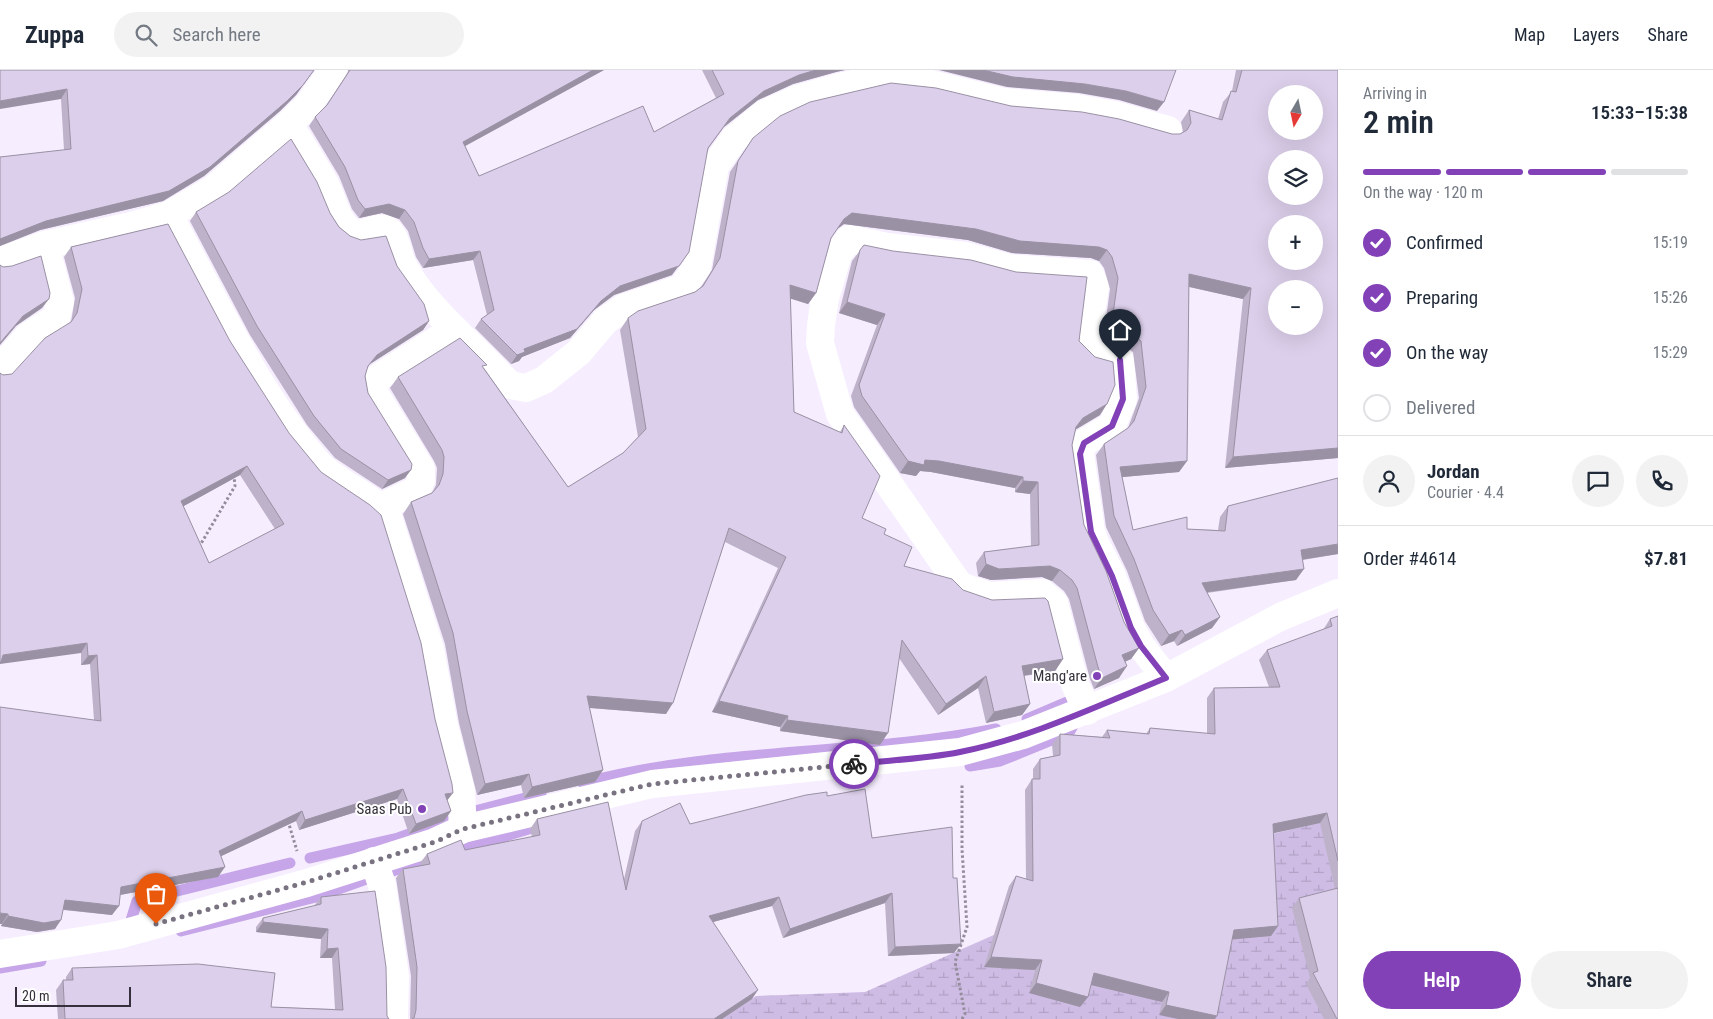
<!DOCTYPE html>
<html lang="en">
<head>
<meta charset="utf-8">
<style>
	body { margin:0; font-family:"Roboto Condensed",sans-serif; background:#f2f2f3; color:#1f2937; height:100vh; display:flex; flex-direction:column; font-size:19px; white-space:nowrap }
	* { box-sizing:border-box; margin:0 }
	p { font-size:16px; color:#747a83 }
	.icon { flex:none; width:28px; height:28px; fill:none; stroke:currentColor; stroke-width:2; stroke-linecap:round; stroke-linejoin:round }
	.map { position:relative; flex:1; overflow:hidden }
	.drawer { display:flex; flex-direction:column; background:#fff; width:375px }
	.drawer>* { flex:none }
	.needle { width:32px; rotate:189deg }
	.tools { position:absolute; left:1268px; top:15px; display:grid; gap:10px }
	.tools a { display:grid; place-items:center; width:55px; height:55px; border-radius:50%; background:#fff; box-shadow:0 5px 20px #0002; font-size:25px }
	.scale { position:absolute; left:15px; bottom:12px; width:116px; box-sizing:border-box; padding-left:5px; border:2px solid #35303b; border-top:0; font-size:14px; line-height:18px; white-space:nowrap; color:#35303b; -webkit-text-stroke:4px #fff; paint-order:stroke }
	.pin { position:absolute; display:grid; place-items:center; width:42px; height:42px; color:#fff; margin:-51px -21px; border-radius:50% 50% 50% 0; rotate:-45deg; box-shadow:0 0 5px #0007 }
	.pin .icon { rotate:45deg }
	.courier { position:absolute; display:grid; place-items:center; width:50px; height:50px; margin:-25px; border:4px solid #8241b6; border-radius:50%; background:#fff; color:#222; box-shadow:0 1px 6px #0007 }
	.summary em { font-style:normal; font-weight:600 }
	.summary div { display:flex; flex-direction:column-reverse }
	.summary { display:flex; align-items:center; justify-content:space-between; height:85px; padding:0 25px }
	h1 { font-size:32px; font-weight:600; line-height:38px }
	.bar { display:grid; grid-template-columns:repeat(4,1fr); gap:8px 5px; align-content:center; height:60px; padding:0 25px }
	.bar i { height:6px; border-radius:4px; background:#e0e1e3 }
	.bar .on { background:#8241b6 }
	.bar p { grid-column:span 4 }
	.line { display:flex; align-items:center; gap:12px; padding:0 25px; border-top:1px solid #e0e1e3 }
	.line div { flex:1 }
	.round { display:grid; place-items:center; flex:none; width:52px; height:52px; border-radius:26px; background:#f2f2f3 }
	ol { padding:0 25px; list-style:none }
	li { display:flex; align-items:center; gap:15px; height:55px }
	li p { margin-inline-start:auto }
	li .icon { padding:5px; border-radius:50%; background:#8241b6; color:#fff; stroke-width:4 }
	li:last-child { color:#747a83 }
	li i { width:28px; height:28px; border:2px solid #e0e1e3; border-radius:50% }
	.cta { display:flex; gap:10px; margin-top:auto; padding:10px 25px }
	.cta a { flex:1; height:58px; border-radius:30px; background:#8241b6; color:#fff; font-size:20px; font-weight:600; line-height:58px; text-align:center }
	.cta a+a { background:#f2f2f3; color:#1f2937 }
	header { display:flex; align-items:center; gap:30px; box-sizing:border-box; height:70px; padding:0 25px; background:#fff; border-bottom:1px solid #e0e1e3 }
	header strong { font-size:24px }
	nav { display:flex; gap:28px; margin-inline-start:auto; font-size:18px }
	.search { width:350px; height:45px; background:#f2f2f3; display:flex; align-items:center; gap:12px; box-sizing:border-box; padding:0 18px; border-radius:28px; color:#747a83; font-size:19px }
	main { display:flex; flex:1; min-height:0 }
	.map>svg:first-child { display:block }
	.wetland { fill:url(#wetland-marsh) }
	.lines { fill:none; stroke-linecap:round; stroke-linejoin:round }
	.stream { stroke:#c6a5e8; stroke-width:11 }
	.path { stroke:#938c9b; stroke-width:3; stroke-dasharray:2.5 2.5; stroke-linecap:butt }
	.minor { stroke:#fff; stroke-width:28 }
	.wall { fill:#bdb2ca; fill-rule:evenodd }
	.shaded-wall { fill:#9a91a4 }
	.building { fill:#dccfeb; stroke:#9a91a4; fill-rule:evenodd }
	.done { stroke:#797280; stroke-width:5; stroke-dasharray:0 9 }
	.route { stroke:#8241b6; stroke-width:6 }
	.poi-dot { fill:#8241b6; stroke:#fff; stroke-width:2 }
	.labels { text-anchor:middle; stroke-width:4; stroke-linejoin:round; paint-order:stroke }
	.poi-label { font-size:15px; fill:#35303b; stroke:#fff; text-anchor:end }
</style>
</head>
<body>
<header>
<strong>Zuppa</strong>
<div class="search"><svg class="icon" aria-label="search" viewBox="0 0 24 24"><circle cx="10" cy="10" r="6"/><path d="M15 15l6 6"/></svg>Search here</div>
<nav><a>Map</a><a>Layers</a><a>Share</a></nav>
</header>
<main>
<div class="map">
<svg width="1338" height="949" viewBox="0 0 1338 949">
	<defs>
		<pattern id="wetland-marsh" width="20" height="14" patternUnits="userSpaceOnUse" patternTransform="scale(1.25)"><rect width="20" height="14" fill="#cfbce5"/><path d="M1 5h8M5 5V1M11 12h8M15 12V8" fill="none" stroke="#b2a2c5"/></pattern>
	</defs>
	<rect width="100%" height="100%" fill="#f6edff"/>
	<polygon class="wetland" points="1338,748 1338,949 721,949 756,926 865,922 1161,791"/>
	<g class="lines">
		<g class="stream">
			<polyline points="1027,649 1067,632 1082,629"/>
			<polyline points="970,696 1000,691 1069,663 1077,648"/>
			<path d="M583,713C718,677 859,686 996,659"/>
			<polyline points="475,741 541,724"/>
			<polyline points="450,783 545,754"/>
			<polyline points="310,788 398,768 463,745"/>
			<polyline points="386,803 435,788"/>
			<polyline points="128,860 137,831 290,793"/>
			<polyline points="181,861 316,827 372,807"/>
			<polyline points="0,898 41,891"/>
		</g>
		<g class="path">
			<polyline points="199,477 235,416 234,406"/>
			<polyline points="288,751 297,781"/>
			<polyline points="962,949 965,944 955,892 967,857 962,779 962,715"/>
		</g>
		<g class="minor">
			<path d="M291,52L294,62C304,79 315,96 325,114C333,129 336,151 350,161C363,171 381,148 392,165C398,174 398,187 404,197C417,221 435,240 454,259"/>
			<path d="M169,145C214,229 255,319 317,392C336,414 373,425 388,447L430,579L444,656L461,721L463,759"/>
			<polyline points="0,191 45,175 131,156 169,145 213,119 291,52 308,35 333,0"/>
			<polyline points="0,299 28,266 56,248 60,232 45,175"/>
			<polyline points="381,437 417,420 421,410 421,399 375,324 374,314 379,307 454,259 510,315 526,318 544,310 579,282 606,250 615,244 623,238 682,218 697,197 715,96 734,69 764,44 797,29 839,17 882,8 931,14 1004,32 1076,38 1115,45 1168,60"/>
			<polyline points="1087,641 1075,614 1054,533 1042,523 989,526 960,516 840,344 820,273 821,255 825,228 838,184 849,169 887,177 966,186 1009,198 1090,204 1095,217 1086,277 1097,286 1120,290 1123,329 1112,356 1083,373 1080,384 1091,461 1095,473 1112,506 1131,558 1141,576 1166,608"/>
			<polyline points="374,791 382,815 395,906 394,949"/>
			<polyline points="0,884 118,865 307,813 435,772 463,759 652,714 960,682 1023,665 1166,608 1280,547 1338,523"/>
		</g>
	</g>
	<g class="wall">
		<polygon points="0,0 314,0 296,25 280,41 204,106 163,131 40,160 0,176 0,87 64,80 61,29"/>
		<polygon points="348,0 604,0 465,76 479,106 654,62 716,28 702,0 845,0 836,2 793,14 758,30 724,57 708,79 672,205 614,225 594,240 570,268 522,287 519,291 511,294 475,258 481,249 487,245 473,190 423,198 416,187 408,161 399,149 382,143 359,148 352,139 339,106 309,56 315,47 326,36 348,2"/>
		<polygon points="1236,0 1338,0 1338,388 1225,398 1243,229 1189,217 1187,391 1179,402 1122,407 1133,460 1187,459 1218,460 1220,447 1228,436 1338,484 1303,490 1296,510 1207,523 1220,547 1212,558 1177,576 1174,571 1161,576 1145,551 1127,501 1106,457 1096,385 1104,374 1128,358 1139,328 1133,282 1123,275 1103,271 1110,219 1104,198 1099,191 1091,188 1012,183 968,170 844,154 837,159 831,168 816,223 808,234 790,228 794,342 840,362 844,355 862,448 884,464 904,496 963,520 1063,589 1055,601 1024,606 1030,634 1022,645 986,653 978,618 938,645 899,588 880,675 780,661 780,657 712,642 778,498 725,472 666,644 589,638 603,700 595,712 524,728 521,715 477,725 459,653 445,574 403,444 411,432 432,423 436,415 437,398 434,391 390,318 398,307 484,298 568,417 623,383 638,367 620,260 628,248 695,222 701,217 712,200 730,102 753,68 1011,36 1172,64 1180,64 1183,62 1181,52 1189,40 1218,49 1223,32 1232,21"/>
		<polygon points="196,142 330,143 339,157 350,166 397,196 429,251 423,260 370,294 367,298 365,306 368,323 405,408 382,419 335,388 307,355 250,265 190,151"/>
		<path d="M168,154L447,731L451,741L444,751L409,764L397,729L299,760L296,751L221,786L218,807L120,825L112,845L63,840L55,859L37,862L1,856L94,650L90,594L81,595V583L3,305L12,304L71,252L75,228L64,187L71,177ZM240,405L275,459L209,493L183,436Z"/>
		<polygon points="864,175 1079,271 1100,345 1076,359 1072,375 1084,455 1124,552 1139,578 1131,589 1125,592 1119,608 1094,619 1090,609 1069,529 1064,521 1052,511 1042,507 991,510 978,506 976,493 984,482 1031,476 1030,424 1015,422 1015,418 931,402 920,401 916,406 900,403 854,337 851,326 877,255 839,243 852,191"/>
		<polygon points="1338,546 1338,949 1324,949 1306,914 1310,908 1292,838 1299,828 1335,819 1320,753 1273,763 1278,856 1271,866 1232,869 1159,945 1162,932 1091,915 1088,927 1080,937 1029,923 1035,900 984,897 1009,816 1016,806 1026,809 1025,720 1032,709 1033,709 1033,699 1040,689 1053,686 1052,674 1060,664 1102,667 1107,660 1146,664 1150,658 1207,664 1207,628 1214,618 1269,617 1259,590 1267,580 1323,560 1330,549"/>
		<polygon points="827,726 872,768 954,883 888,886 885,833 783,868 772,836 713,852 752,929 722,949 410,949 411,906 396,808 403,799 421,796 420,793 427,784 465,780 532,767 530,759 537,749 624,809 635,761 642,751 690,754"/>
		<polygon points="321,827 387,946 389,949 58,949 56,920 63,910 66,910 66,907 72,898 271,937 335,939 332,888 320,888 321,869 256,862 256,857 263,848 314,836"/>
	</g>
	<g class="shaded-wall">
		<polygon points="314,0 296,25 280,41 204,106 163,131 40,160 0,176 0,169"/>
		<polygon points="593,0 604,0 456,81 463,72"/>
		<polygon points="816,0 845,0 836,2 793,14 758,30 724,57 730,48 764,21 799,5"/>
		<polygon points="939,0 983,0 1085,14 1126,21 1164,32 1157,41 1119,30 1079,23 1007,17"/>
		<polygon points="67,19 61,29 0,39 0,31"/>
		<polygon points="389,134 405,140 399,149 382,143 359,148 365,139"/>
		<polygon points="852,143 976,159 1099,177 1107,180 1099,191 1091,188 1012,183 968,170 844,154 836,160 844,149"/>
		<polygon points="480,181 473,190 423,198 429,189"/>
		<polygon points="689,182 672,205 614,225 594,240 570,268 522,287 519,291 511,294 517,285 524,279 601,231 620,216"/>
		<polygon points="1189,204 1251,218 1243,229 1181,215"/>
		<polygon points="790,215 816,223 808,234 782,226"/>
		<polygon points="49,229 42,238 16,256 0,275 0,273 23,246"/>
		<polygon points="847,232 885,244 877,255 839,243"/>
		<polygon points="429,251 423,260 370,294 361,305 377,285"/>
		<polygon points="1111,259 1131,263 1123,275 1103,271"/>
		<polygon points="1107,334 1100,345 1075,360 1068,368 1083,348"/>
		<polygon points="1338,378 1338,388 1225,398 1233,387"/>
		<polygon points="925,390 939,391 1023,407 1015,418 931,402 920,401 916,406 900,403 908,391"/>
		<polygon points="1187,391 1179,402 1112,408 1120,397"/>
		<polygon points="247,396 240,405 175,441 181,431"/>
		<polygon points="411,400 405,408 382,419 388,410"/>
		<polygon points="1023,411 1038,412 1030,424 1015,422"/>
		<polygon points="1338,474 1338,484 1293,491 1301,480"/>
		<polygon points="986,494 1050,496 1060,500 1052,511 1042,507 991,510 978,506"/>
		<polygon points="1304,499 1296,510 1194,524 1202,513"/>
		<polygon points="1220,547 1212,558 1177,576 1185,565"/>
		<polygon points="1182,560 1174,571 1161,576 1169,565"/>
		<polygon points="87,573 81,583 0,594 0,589 3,585"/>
		<polygon points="1139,578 1131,589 1114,596 1122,585"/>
		<polygon points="97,585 90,594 81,595 88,586"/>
		<polygon points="1063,589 1055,601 1014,607 1022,596"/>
		<polygon points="1127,596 1119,608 1094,619 1102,608"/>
		<polygon points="986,606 978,618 938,645 946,634"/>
		<polygon points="587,626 673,633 666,644 579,637"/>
		<polygon points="719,631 788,646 780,657 712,642"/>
		<polygon points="1030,634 1022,645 986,653 994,642"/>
		<polygon points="787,650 888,663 880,675 780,661"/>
		<polygon points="603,700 595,712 524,728 532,717"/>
		<polygon points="529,704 521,715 477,725 485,714"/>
		<polygon points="403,719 397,729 299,760 305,750"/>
		<polygon points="453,723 446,732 445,724"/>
		<polygon points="302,741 296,751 213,790 219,781"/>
		<polygon points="451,741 444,751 409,764 416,754"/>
		<polygon points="1327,743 1320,753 1265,765 1273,754"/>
		<polygon points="225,797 218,807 114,826 121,817"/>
		<polygon points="892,823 885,833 783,868 790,859"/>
		<polygon points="779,827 772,836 702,855 709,846"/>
		<polygon points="65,830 119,836 112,845 58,839"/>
		<polygon points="0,843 8,844 2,854 0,854"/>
		<polygon points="8,846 61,850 55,859 37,862 1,856"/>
		<polygon points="263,852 328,859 321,869 256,862"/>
		<polygon points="1278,856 1271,866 1227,870 1234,860"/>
		<polygon points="961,874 954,883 888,886 895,877"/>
		<polygon points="338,878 332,888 320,888 327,879"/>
		<polygon points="991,887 1042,890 1035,900 984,897"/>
		<polygon points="1094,903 1169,922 1162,932 1087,914"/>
		<polygon points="1036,913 1088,927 1080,937 1029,923"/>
		<polygon points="758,920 752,929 722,949 714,949"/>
		<polygon points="1166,935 1217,946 1215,949 1178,949 1159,945"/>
	</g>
	<g class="building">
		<polygon points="0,0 314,0 303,15 287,31 210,97 169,121 46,151 0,169 0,87 71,79 67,19 0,31"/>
		<polygon points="350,0 593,0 463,72 479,106 643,36 654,62 724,24 712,0 816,0 799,5 764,21 730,48 708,78 689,182 679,196 620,216 601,231 577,259 524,279 525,282 517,285 481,249 494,240 480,181 429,189 423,178 414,152 405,140 389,134 365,139 358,130 345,97 315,47 327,35"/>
		<polygon points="983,0 1176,0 1164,32 1126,21 1085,14 1013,7"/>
		<path d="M1242,0H1338V378L1233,387L1251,218L1189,204L1187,391L1120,397L1133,460L1187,447V459L1225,461L1228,436L1338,408V474L1301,480L1304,499L1202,513L1220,547L1185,565L1182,560L1169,565L1153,540L1134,489L1114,446L1104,374L1128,358L1134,351L1146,317L1141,271L1131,263L1111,259L1118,208L1112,187L1107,180L1099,177L1020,171L976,159L852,143L844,149L831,168L816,223L790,215L794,342L842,363L844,355L880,406L862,448L886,459L884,464L912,477L904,496L952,509L963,520L992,530L1045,528L1048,531L1063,589L1022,596L1030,634L994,642L986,606L946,634L902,570L888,663L787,650L788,646L719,631L786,487L729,458L673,633L587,626L603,700L532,717L529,704L485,714L467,641L453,563L411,432L432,423L439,415L443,404L444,387L442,380L398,307L460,268L487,295L482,296L568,417L623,383L646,359L628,248L638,241L695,222L703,216L720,188L738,91L753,68L780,46L810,32L891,13L936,18L1011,36L1082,42L1119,49L1172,64H1180L1187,60L1191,53L1189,40L1222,50L1231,21L1236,22ZM1276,24H1314V61H1276ZM1276,89H1314V126H1276ZM1276,154H1314V191H1276ZM1276,219H1314V256H1276Z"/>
		<polygon points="291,69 317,112 330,143 339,157 350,166 361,170 386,166 397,196 424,234 429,251 377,285 368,296 365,306 368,323 412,394 411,400 388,410 341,379 314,346 257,256 196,142 229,122"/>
		<path d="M168,154L230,271L289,363L321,402L370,435L381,445L421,573L435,649L452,714L453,723L445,724L451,741L416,754L403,719L305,750L302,741L219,781L225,797L121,817L119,836L65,830L61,850L44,853L8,846V844L0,843V637L101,651L97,585L88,586L87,573L3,585L1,592H0V303L3,305L12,304L45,268L71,252L77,243L82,219L71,177ZM247,396L284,454L209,493L181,431Z"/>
		<polygon points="864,175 893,181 971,190 1016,202 1087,207 1079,271 1095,287 1113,292 1115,315 1107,334 1083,348 1076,357 1072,375 1084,455 1106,501 1124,552 1139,578 1122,585 1127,596 1102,608 1098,597 1077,518 1072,510 1060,500 1050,496 999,499 986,494 984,482 1039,475 1038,412 1023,411 1023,407 939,391 925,390 924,395 908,391 862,326 859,315 885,244 847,232 860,180"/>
		<polygon points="41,186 50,223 49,229 23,246 0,273 0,195 3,197 12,196"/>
		<polygon points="1338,546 1338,791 1327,743 1273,754 1278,856 1234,860 1217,946 1166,935 1169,922 1094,903 1088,927 1036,913 1042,890 991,887 1016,806 1033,811 1032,709 1040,709 1040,689 1060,685 1060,664 1110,668 1107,660 1149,664 1150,658 1215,664 1214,618 1280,617 1267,580 1332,556 1330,549"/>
		<polygon points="865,719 872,768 952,757 953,808 957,808 961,874 895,877 892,823 790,859 779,827 709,846 758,920 714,949 412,949 414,948 416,940 417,897 403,799 430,794 427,784 461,770 465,780 540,765 537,749 608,732 626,820 642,751 680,733 690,754 806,725 827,722 827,726"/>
		<polygon points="1338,818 1338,949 1337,949 1313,903 1318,901 1299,828"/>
		<polygon points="375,821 386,897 387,946 389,949 65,949 63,910 73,910 72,898 198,894 275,903 271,937 343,940 338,878 327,879 328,859 263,852 263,848 321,834 321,827"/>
	</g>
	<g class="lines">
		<polyline class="done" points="156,854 307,812 435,772 463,759 652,714 854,694"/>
		<path class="route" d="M854,694C889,690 926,689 960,682C1031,668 1099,635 1166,608L1141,576L1131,558L1112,506L1091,462L1080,384L1084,373L1112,356L1123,329L1120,290"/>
	</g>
	<g class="poi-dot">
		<circle cx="1097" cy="606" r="5"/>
		<circle cx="422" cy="739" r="5"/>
	</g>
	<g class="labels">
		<g class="poi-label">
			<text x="1087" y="611">Mang'are</text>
			<text x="412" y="744">Saas Pub</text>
		</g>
	</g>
</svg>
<div class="tools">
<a><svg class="needle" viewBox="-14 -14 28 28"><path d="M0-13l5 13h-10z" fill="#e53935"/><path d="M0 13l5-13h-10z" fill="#747a83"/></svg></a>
<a><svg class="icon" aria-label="layers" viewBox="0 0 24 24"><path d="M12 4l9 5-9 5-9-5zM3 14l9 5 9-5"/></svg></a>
<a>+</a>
<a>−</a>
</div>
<div class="scale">20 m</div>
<div class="pin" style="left:156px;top:854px;background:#ea580c"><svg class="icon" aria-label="bag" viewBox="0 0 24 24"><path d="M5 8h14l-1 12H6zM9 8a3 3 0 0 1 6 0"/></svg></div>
<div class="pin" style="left:1120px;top:290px;background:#1f2937"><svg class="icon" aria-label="home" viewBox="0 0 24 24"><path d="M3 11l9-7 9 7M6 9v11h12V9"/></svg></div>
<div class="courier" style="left:854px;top:694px"><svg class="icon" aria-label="bike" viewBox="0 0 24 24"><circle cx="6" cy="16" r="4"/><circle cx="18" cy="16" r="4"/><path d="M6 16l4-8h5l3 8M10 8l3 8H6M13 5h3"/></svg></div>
</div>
<section class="drawer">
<div class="summary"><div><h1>2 min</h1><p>Arriving in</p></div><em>15:33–15:38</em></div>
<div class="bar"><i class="on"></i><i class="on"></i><i class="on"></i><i></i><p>On the way · 120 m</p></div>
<ol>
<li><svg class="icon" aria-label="check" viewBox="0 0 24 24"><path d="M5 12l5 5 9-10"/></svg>Confirmed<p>15:19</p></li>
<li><svg class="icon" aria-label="check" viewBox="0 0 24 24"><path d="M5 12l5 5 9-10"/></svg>Preparing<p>15:26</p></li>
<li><svg class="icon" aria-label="check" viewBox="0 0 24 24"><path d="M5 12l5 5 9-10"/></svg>On the way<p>15:29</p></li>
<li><i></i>Delivered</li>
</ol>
<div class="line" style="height:90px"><a class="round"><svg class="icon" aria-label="person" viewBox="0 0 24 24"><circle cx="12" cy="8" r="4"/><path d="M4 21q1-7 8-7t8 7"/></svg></a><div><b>Jordan</b><p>Courier · 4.4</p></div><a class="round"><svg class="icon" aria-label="chat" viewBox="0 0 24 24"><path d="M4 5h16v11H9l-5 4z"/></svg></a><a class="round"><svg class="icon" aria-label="phone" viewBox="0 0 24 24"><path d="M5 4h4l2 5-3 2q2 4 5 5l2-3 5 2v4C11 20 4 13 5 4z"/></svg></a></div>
<div class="line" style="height:65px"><div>Order #4614</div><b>$7.81</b></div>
<div class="cta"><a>Help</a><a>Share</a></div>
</section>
</main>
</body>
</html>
